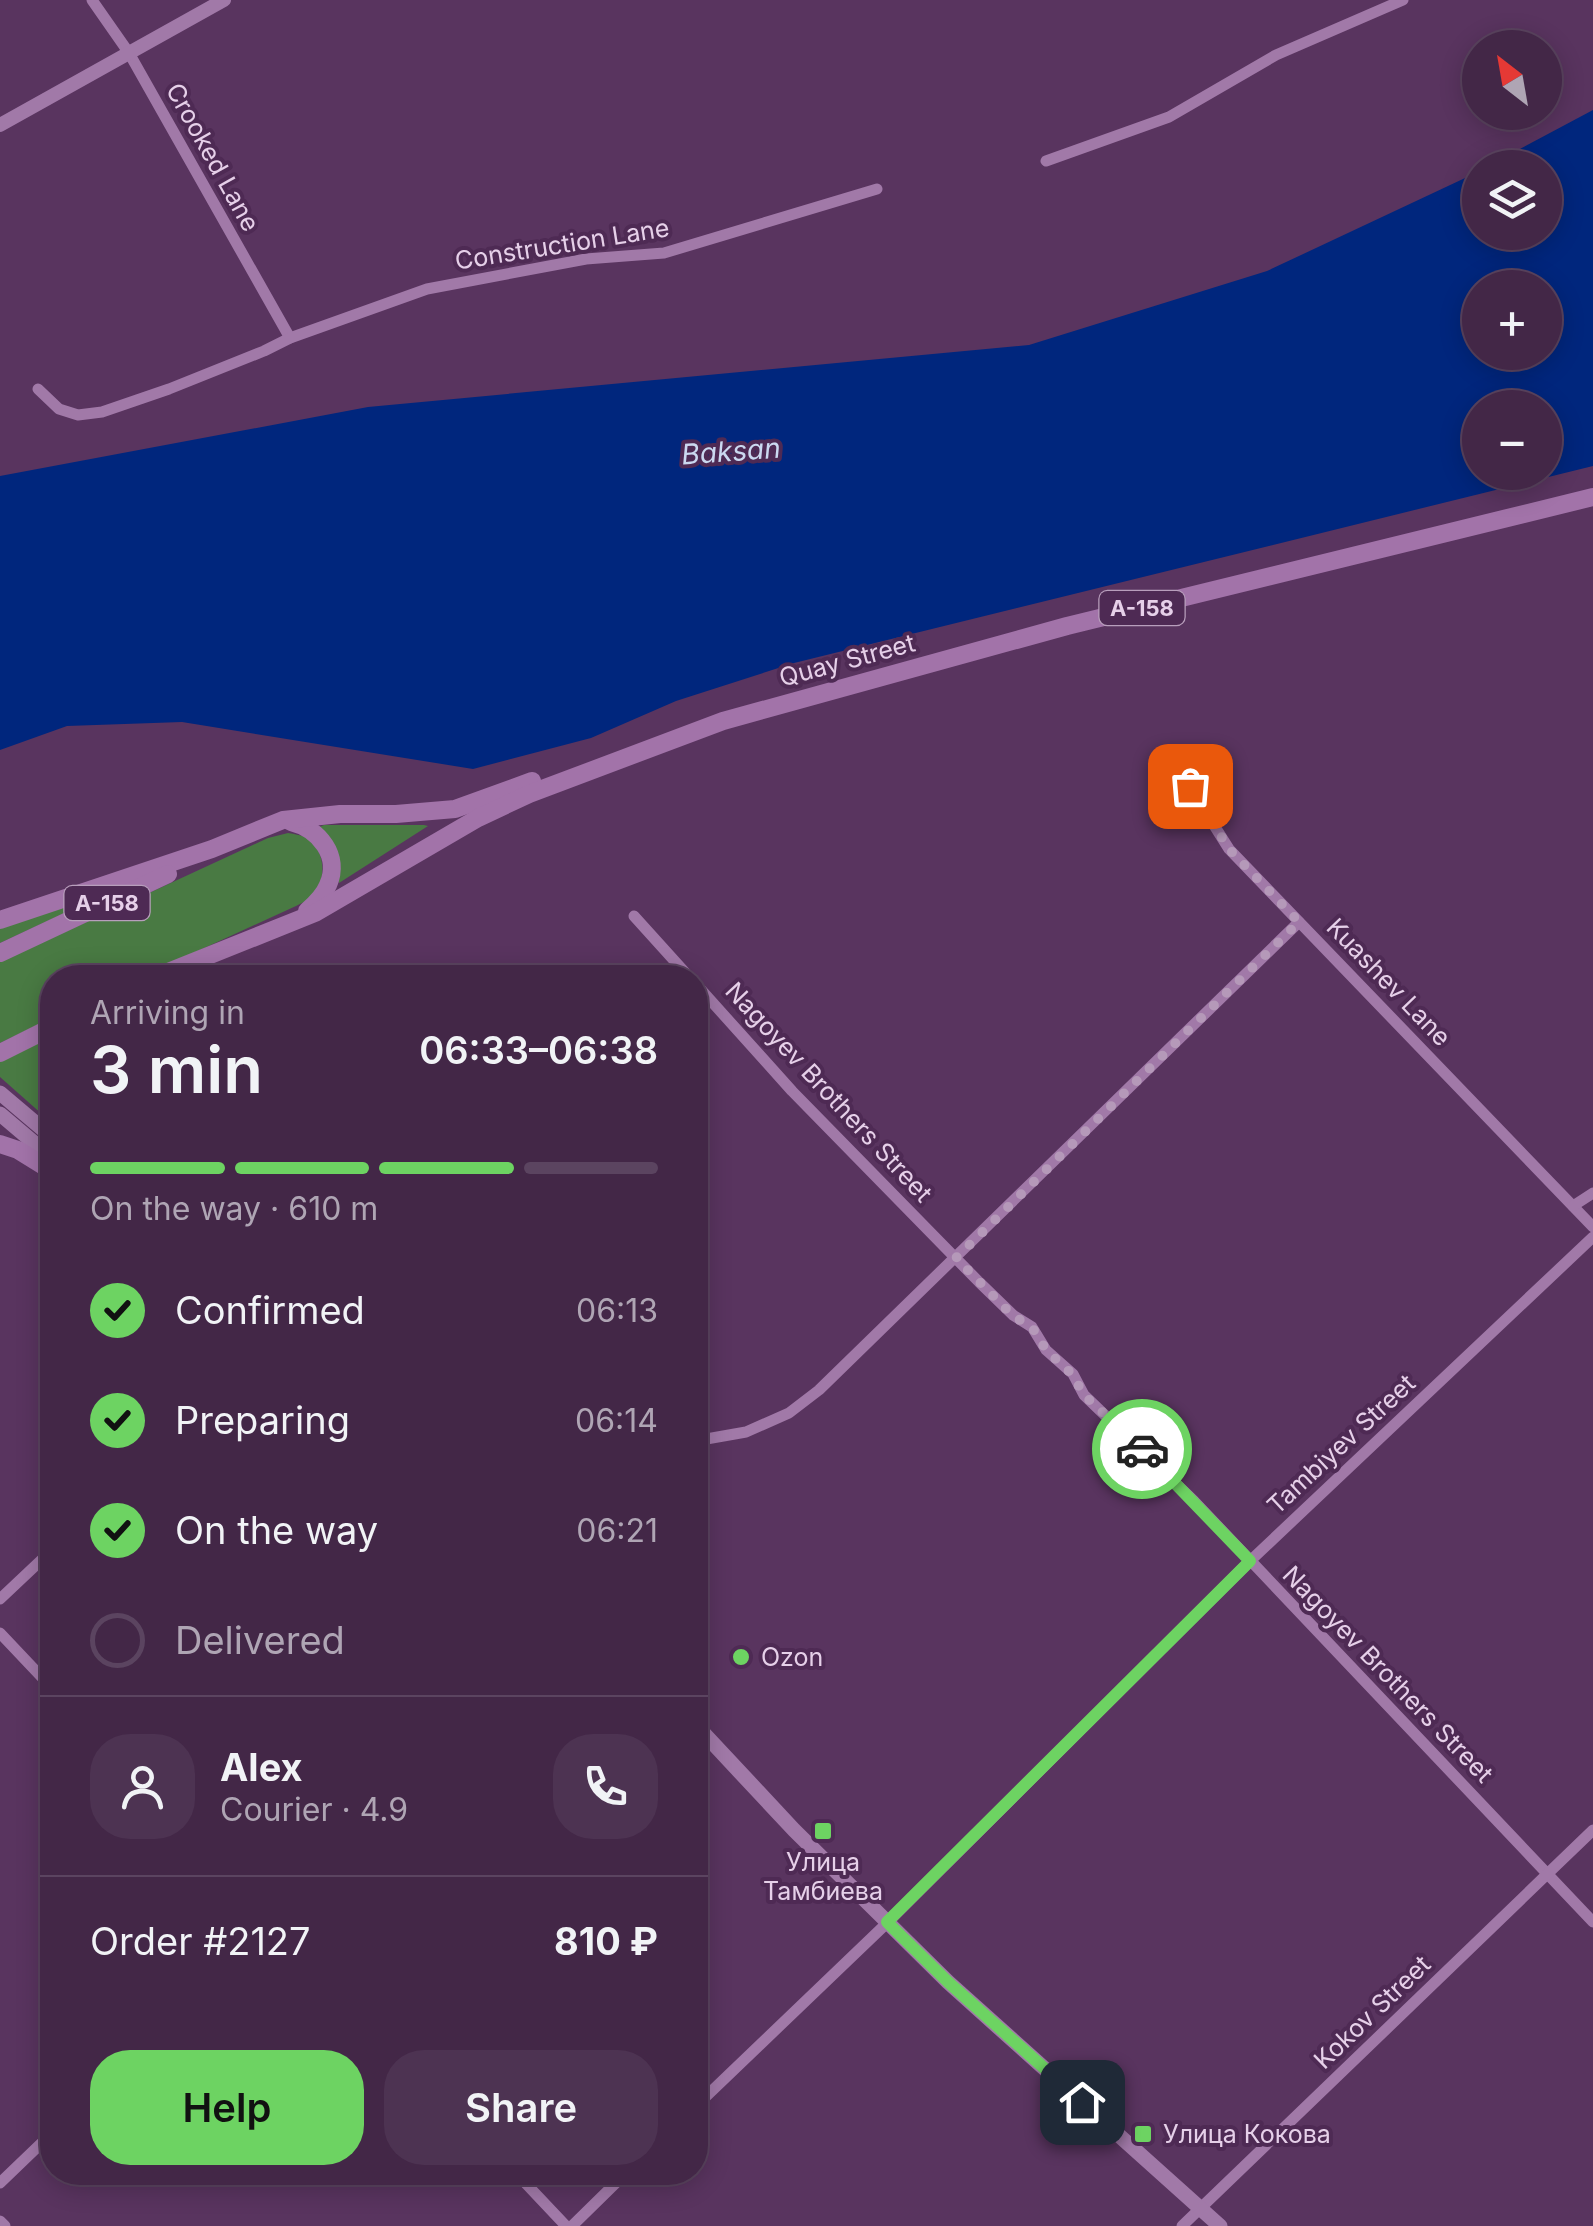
<!DOCTYPE html>
<html lang="en">
<head>
<meta charset="utf-8">
<style>
	body { margin:0; font-family:Inter,sans-serif; background:#4d3352; color:#f1f3f6; height:100vh; display:flex; flex-direction:column; font-size:38px; white-space:nowrap }
	* { box-sizing:border-box; margin:0 }
	p { font-size:32px; color:#afa5b4 }
	.icon { flex:none; width:55px; height:55px; fill:none; stroke:currentColor; stroke-width:2; stroke-linecap:round; stroke-linejoin:round }
	.map { position:relative; flex:1; overflow:hidden }
	.side { position:absolute; left:40px; top:965px; width:668px; height:1220px; display:flex; flex-direction:column; background:#432747; border-radius:40px; box-shadow:0 5px 25px #0003,0 0 0 2px #5b4460 }
	.side>* { flex:none }
	.needle { width:65px; rotate:329deg }
	.buttons { position:absolute; left:1462px; top:30px; display:grid; gap:20px }
	.buttons a { display:grid; place-items:center; width:100px; height:100px; border-radius:50%; background:#432747; box-shadow:0 5px 25px #0003,0 0 0 2px #5b4460; font-size:50px }
	.pin { position:absolute; display:grid; place-items:center; width:85px; height:85px; color:#fff; margin:-42px; border-radius:20px; box-shadow:0 5px 15px #0006 }
	.courier { position:absolute; display:grid; place-items:center; width:100px; height:100px; margin:-50px; border:8px solid #6dd362; border-radius:50%; background:#fff; color:#222; box-shadow:0 2px 12px #0007 }
	.head em { font-style:normal; font-weight:600 }
	.head div { display:flex; flex-direction:column-reverse }
	.head { display:flex; align-items:center; justify-content:space-between; height:170px; padding:0 50px }
	h1 { font-size:65px; font-weight:600; line-height:75px }
	.bar { display:grid; grid-template-columns:repeat(4,1fr); gap:15px 10px; align-content:center; height:120px; padding:0 50px }
	.bar i { height:12px; border-radius:8px; background:#5b4460 }
	.bar .on { background:#6dd362 }
	.bar p { grid-column:span 4 }
	.line { display:flex; align-items:center; gap:25px; padding:0 50px; border-top:2px solid #5b4460 }
	.line div { flex:1 }
	.round { display:grid; place-items:center; flex:none; width:105px; height:105px; border-radius:40px; background:#4d3352 }
	ol { padding:0 50px; list-style:none }
	li { display:flex; align-items:center; gap:30px; height:110px }
	li p { margin-inline-start:auto }
	li .icon { padding:10px; border-radius:50%; background:#6dd362; color:#111; stroke-width:4 }
	li:last-child { color:#afa5b4 }
	li i { width:55px; height:55px; border:5px solid #5b4460; border-radius:50% }
	.primary-button { display:flex; gap:20px; margin-top:auto; padding:20px 50px }
	.primary-button a { flex:1; height:115px; border-radius:40px; background:#6dd362; color:#111; font-size:40px; font-weight:600; line-height:115px; text-align:center }
	.primary-button a+a { background:#4d3352; color:#f1f3f6 }
	.map>svg:first-child { display:block }
	.green { fill:#497a43 }
	.water { fill:#00267d; fill-rule:evenodd }
	.lines { fill:none; stroke-linecap:round; stroke-linejoin:round }
	.minor { stroke:#a179a8; stroke-width:11 }
	.tertiary { stroke:#a179a8; stroke-width:14 }
	.secondary { stroke:#a179a8; stroke-width:15 }
	.primary { stroke:#a273a9; stroke-width:18 }
	.done { stroke:#b599b9; stroke-width:10; stroke-dasharray:0 18 }
	.route { stroke:#6dd362; stroke-width:12 }
	.poi-dot { fill:#6dd362; stroke:#4e2a54; stroke-width:4 }
	.labels { text-anchor:middle; stroke-width:8; stroke-linejoin:round; paint-order:stroke }
	.shield { fill:#4e2a54; stroke:#b89ebc; stroke-width:2.5 }
	.shield-label { font-size:22px; font-weight:bold; fill:#e6d0e9 }
	.street-label { font-size:25px; fill:#e6d0e9; stroke:#4e2a54 }
	.poi-label { font-size:25px; fill:#e6d0e9; stroke:#4e2a54; text-anchor:start }
	.water-label { font-size:28px; font-style:italic; fill:#cad8f0; stroke:#4e2a54 }
</style>
</head>
<body>
<div class="map">
<svg width="1593" height="2226" viewBox="0 0 1593 2226">
	<rect width="100%" height="100%" fill="#59345f"/>
	<g class="green">
		<polygon points="324,825 424,825 428,826 339,883 334,846 319,827"/>
		<path d="M288,833C290,833 304,836 305,837C326,848 328,881 311,897C307,901 301,903 296,906L141,977L52,978V1018L0,1043V962L268,838Z"/>
		<polygon points="123,886 0,943 0,924"/>
		<polygon points="52,1035 52,1123 0,1077 0,1061"/>
	</g>
	<path class="water" d="M1593,110V466L794,663L676,701L591,738L473,769L182,722L67,726L0,750V476L368,407L1029,345L1267,271L1480,171V232H1545V168L1486,167ZM1480,288H1545V352H1480ZM1480,408H1545V472H1480Z"/>
	<g class="lines">
		<g class="minor">
			<polyline points="92,0 129,53 290,338"/>
			<polyline points="1046,161 1169,117 1276,55 1403,0"/>
			<polyline points="38,389 59,409 78,415 102,412 169,389 264,351 290,338 427,289 586,259 664,253 877,189"/>
			<polyline points="1169,754 1229,849 1593,1227"/>
			<polyline points="634,916 690,978"/>
			<polyline points="695,983 792,1091 979,1282 1013,1315 1032,1327 1046,1350 1073,1374 1084,1395 1194,1501 1593,1922"/>
			<polyline points="1573,1206 1593,1193"/>
			<polyline points="695,1441 746,1432 789,1413 819,1390 1299,922"/>
			<polyline points="0,1599 52,1550"/>
			<polyline points="0,1633 52,1688"/>
			<polyline points="695,2107 887,1923 1250,1561 1593,1237"/>
			<polyline points="515,2172 566,2226"/>
			<polyline points="0,2183 52,2133"/>
			<polyline points="0,2221 5,2226"/>
			<polyline points="572,2226 627,2172"/>
			<polyline points="1182,2226 1593,1830"/>
		</g>
		<polyline class="tertiary" points="0,125 224,0"/>
		<g class="secondary">
			<polyline points="0,1093 52,1137"/>
			<polyline points="0,1114 52,1158"/>
			<polyline points="695,1724 794,1830 948,1982 1220,2226"/>
		</g>
		<g class="primary">
			<path d="M291,822C319,829 341,856 328,885C324,895 315,904 307,911"/>
			<polyline points="0,920 212,849 283,820 340,814 396,814 455,809 532,781"/>
			<polyline points="0,953 168,874"/>
			<polyline points="153,978 315,913 478,818 529,794 723,721 1067,626 1593,497"/>
			<polyline points="0,1053 52,1027"/>
			<polyline points="0,1144 18,1150 52,1171"/>
		</g>
	</g>
	<g class="lines">
		<polyline class="done" points="1142,1449 1084,1395 1072,1374 1046,1350 1032,1327 1013,1316 956,1258 1299,922 1229,849 1190,786"/>
		<polyline class="route" points="1082,2102 948,1982 887,1922 1250,1561 1142,1449"/>
	</g>
	<g class="poi-dot">
		<circle cx="741" cy="1657" r="10"/>
		<rect x="813" y="1821" width="20" height="20" rx="5"/>
		<rect x="1133" y="2124" width="20" height="20" rx="5"/>
	</g>
	<g class="labels">
		<g class="shield">
			<rect x="1099.5" y="591" width="85" height="34" rx="8"/>
			<rect x="64.5" y="886" width="85" height="34" rx="8"/>
		</g>
		<g class="shield-label">
			<text x="1142" y="616">А-158</text>
			<text x="107" y="911">А-158</text>
		</g>
		<g class="street-label">
			<text transform="translate(213 157) rotate(61)" y="9">Crooked Lane</text>
			<text transform="translate(562 244) rotate(-9)" y="9">Construction Lane</text>
			<text transform="translate(847 660) rotate(-15)" y="9">Quay Street</text>
			<text transform="translate(1389 982) rotate(46)" y="9">Kuashev Lane</text>
			<text transform="translate(829 1092) rotate(47)" y="9">Nagoyev Brothers Street</text>
			<text transform="translate(1341 1444) rotate(-43)" y="9">Tambiyev Street</text>
			<text transform="translate(1388 1674) rotate(46)" y="9">Nagoyev Brothers Street</text>
			<text transform="translate(1372 2012) rotate(-44)" y="9">Kokov Street</text>
		</g>
		<g class="poi-label">
			<text x="761" y="1666">Ozon</text>
			<text x="823" y="1871" text-anchor="middle">Улица<tspan x="823" dy="29">Тамбиева</tspan></text>
			<text x="1163" y="2143">Улица Кокова</text>
		</g>
		<g class="water-label">
			<text transform="translate(731 451) rotate(-4)" y="10">Baksan</text>
		</g>
	</g>
</svg>
<div class="buttons">
<a><svg class="needle" viewBox="-14 -14 28 28"><path d="M0-13l5 13h-10z" fill="#e53935"/><path d="M0 13l5-13h-10z" fill="#afa5b4"/></svg></a>
<a><svg class="icon" aria-label="layers" viewBox="0 0 24 24"><path d="M12 4l9 5-9 5-9-5zM3 14l9 5 9-5"/></svg></a>
<a>+</a>
<a>−</a>
</div>
<div class="pin" style="left:1190px;top:786px;background:#ea580c"><svg class="icon" aria-label="bag" viewBox="0 0 24 24"><path d="M5 8h14l-1 12H6zM9 8a3 3 0 0 1 6 0"/></svg></div>
<div class="pin" style="left:1082px;top:2102px;background:#1f2937"><svg class="icon" aria-label="home" viewBox="0 0 24 24"><path d="M3 11l9-7 9 7M6 9v11h12V9"/></svg></div>
<div class="courier" style="left:1142px;top:1449px"><svg class="icon" aria-label="car" viewBox="0 0 24 24"><path d="M5 17H2v-5l4-1 3-4h7l3 4 3 1v5h-3M9 17h6M6 11h13"/><circle cx="7" cy="17" r="2"/><circle cx="17" cy="17" r="2"/></svg></div>
<section class="side">
<div class="head"><div><h1>3 min</h1><p>Arriving in</p></div><em>06:33–06:38</em></div>
<div class="bar"><i class="on"></i><i class="on"></i><i class="on"></i><i></i><p>On the way · 610 m</p></div>
<ol>
<li><svg class="icon" aria-label="check" viewBox="0 0 24 24"><path d="M5 12l5 5 9-10"/></svg>Confirmed<p>06:13</p></li>
<li><svg class="icon" aria-label="check" viewBox="0 0 24 24"><path d="M5 12l5 5 9-10"/></svg>Preparing<p>06:14</p></li>
<li><svg class="icon" aria-label="check" viewBox="0 0 24 24"><path d="M5 12l5 5 9-10"/></svg>On the way<p>06:21</p></li>
<li><i></i>Delivered</li>
</ol>
<div class="line" style="height:180px"><a class="round"><svg class="icon" aria-label="person" viewBox="0 0 24 24"><circle cx="12" cy="8" r="4"/><path d="M4 21q1-7 8-7t8 7"/></svg></a><div><b>Alex</b><p>Courier · 4.9</p></div><a class="round"><svg class="icon" aria-label="phone" viewBox="0 0 24 24"><path d="M5 4h4l2 5-3 2q2 4 5 5l2-3 5 2v4C11 20 4 13 5 4z"/></svg></a></div>
<div class="line" style="height:130px"><div>Order #2127</div><b>810 ₽</b></div>
<div class="primary-button"><a>Help</a><a>Share</a></div>
</section>
</div>
</body>
</html>
